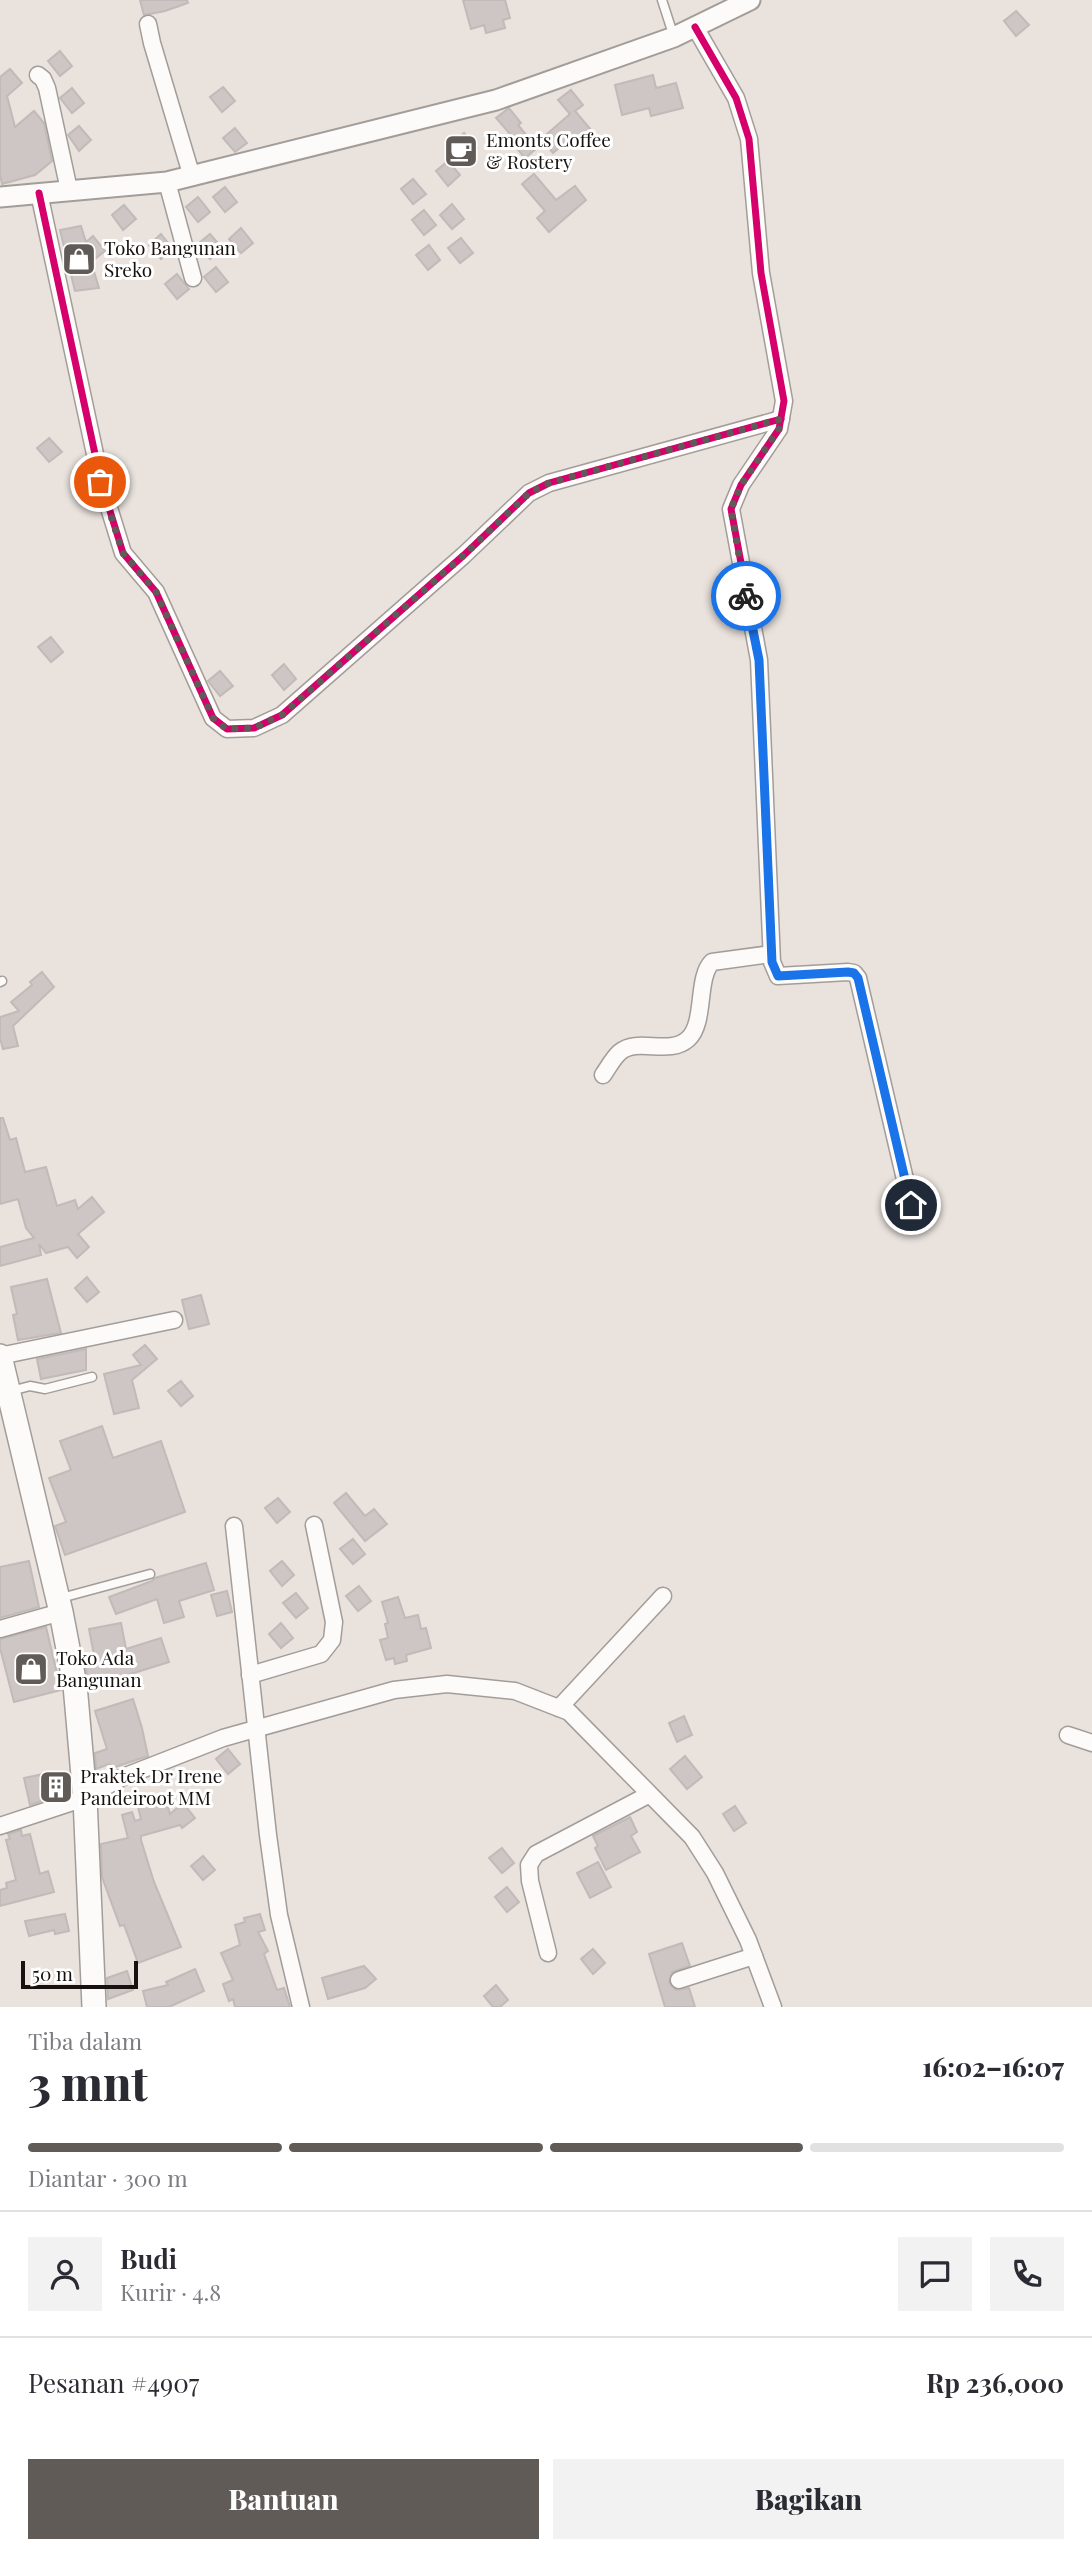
<!DOCTYPE html>
<html lang="id">
<head>
<meta charset="utf-8">
<style>
	body { margin:0; font-family:"Playfair Display",serif; background:#f2f2f3; color:#2b2b33; height:100vh; display:flex; flex-direction:column; font-size:26px; white-space:nowrap }
	* { box-sizing:border-box; margin:0 }
	p { font-size:23px; color:#7c7c81 }
	.icon { flex:none; width:38px; height:38px; fill:none; stroke:currentColor; stroke-width:2; stroke-linecap:round; stroke-linejoin:round }
	.map { position:relative; height:2007px; overflow:hidden }
	.drawer { display:flex; flex-direction:column; background:#fff; flex:1 }
	.drawer>* { flex:none }
	.scale { position:absolute; left:21px; bottom:18px; width:117px; box-sizing:border-box; padding-left:7px; border:4px solid #17120f; border-top:0; font-size:19px; line-height:24px; white-space:nowrap; color:#17120f; -webkit-text-stroke:5px #fff; paint-order:stroke }
	.pin { position:absolute; display:grid; place-items:center; width:60px; height:60px; color:#fff; margin:-30px; border:4px solid #fff; border-radius:50%; box-shadow:0 2px 7px #0007 }
	.courier { position:absolute; display:grid; place-items:center; width:70px; height:70px; margin:-35px; border:5px solid #1a73e8; border-radius:50%; background:#fff; color:#222; box-shadow:0 2px 9px #0007 }
	.summary em { font-style:normal; font-weight:800 }
	.summary div { display:flex; flex-direction:column-reverse }
	.summary { display:flex; align-items:center; justify-content:space-between; height:119px; padding:0 28px }
	h1 { font-size:46px; font-weight:800; line-height:52px }
	.bar { display:grid; grid-template-columns:repeat(4,1fr); gap:10px 7px; align-content:center; height:84px; padding:0 28px }
	.bar i { height:9px; border-radius:5px; background:#e1e1e2 }
	.bar .selected { background:#605b57 }
	.bar p { grid-column:span 4 }
	.line { display:flex; align-items:center; gap:18px; padding:0 28px; border-top:2px solid #e1e1e2 }
	.line div { flex:1 }
	.round { display:grid; place-items:center; flex:none; width:74px; height:74px; border-radius:0px; background:#f2f2f3 }
	.primary-button { display:flex; gap:14px; margin-top:auto; padding:14px 28px }
	.primary-button a { flex:1; height:80px; border-radius:0px; background:#605b57; color:#fff; font-size:28px; font-weight:800; line-height:80px; text-align:center }
	.primary-button a+a { background:#f2f2f3; color:#2b2b33 }
	.map>svg:first-child { display:block }
	.building { fill:#cdc6c4; stroke:#c1bab8; stroke-width:2 }
	.lines { fill:none; stroke-linecap:round; stroke-linejoin:round }
	.service-casing { stroke:#a39d99; stroke-width:11 }
	.minor-casing { stroke:#a39d99; stroke-width:19 }
	.tertiary-casing { stroke:#a39d99; stroke-width:23 }
	.secondary-casing { stroke:#a39d99; stroke-width:26 }
	.service { stroke:#fcfbfa; stroke-width:8 }
	.minor { stroke:#fcfbfa; stroke-width:16 }
	.tertiary { stroke:#fcfbfa; stroke-width:19 }
	.secondary { stroke:#fcfbfa; stroke-width:23 }
	.cycleway-casing { stroke:#fff; stroke-width:11 }
	.cycleway { stroke:#d6006c; stroke-width:7 }
	.done { stroke:#605b57; stroke-width:7; stroke-dasharray:0 12.6 }
	.route { stroke:#1a73e8; stroke-width:9 }
	.labels { text-anchor:middle; stroke-width:6; stroke-linejoin:round; paint-order:stroke }
	.poi-label { font-size:19px; fill:#17120f; stroke:#fff; text-anchor:start }
</style>
</head>
<body>
<div class="map">
<svg width="1092" height="2007" viewBox="0 0 1092 2007">
	<rect width="100%" height="100%" fill="#e9e2dd"/>
	<g class="building">
		<polygon points="140,0 187,0 188,3 165,11 144,15"/>
		<polygon points="463,0 505,0 510,18 503,20 505,28 486,33 484,25 471,29"/>
		<polygon points="1016,11 1029,25 1016,36 1004,21"/>
		<polygon points="60,51 72,66 60,76 48,61"/>
		<polygon points="10,69 22,83 7,96 15,127 34,111 44,123 52,161 35,175 2,184 0,175 0,77"/>
		<polygon points="653,75 656,88 676,83 683,108 651,116 649,108 622,115 615,85"/>
		<polygon points="223,87 235,101 222,112 210,97"/>
		<polygon points="72,88 84,103 72,113 60,98"/>
		<polygon points="571,90 583,105 575,111 591,130 579,141 574,135 553,153 541,139 570,114 558,100"/>
		<polygon points="509,108 521,123 518,125 537,148 525,158 513,144 516,141 496,118"/>
		<polygon points="79,126 91,140 79,151 68,135"/>
		<polygon points="235,128 247,143 235,152 223,138"/>
		<polygon points="464,133 477,148 464,158 452,144"/>
		<polygon points="448,161 460,175 448,186 436,171"/>
		<polygon points="534,174 556,200 575,186 586,200 549,232 537,218 545,211 522,184"/>
		<polygon points="413,179 426,194 413,204 401,189"/>
		<polygon points="225,187 237,202 225,212 213,197"/>
		<polygon points="198,197 210,212 198,222 186,207"/>
		<polygon points="452,204 464,219 452,229 440,215"/>
		<polygon points="124,205 136,219 123,230 112,215"/>
		<polygon points="424,210 436,225 424,235 412,220"/>
		<polygon points="81,226 86,242 93,236 105,251 91,262 99,288 75,291 60,230"/>
		<polygon points="241,228 253,243 241,253 229,239"/>
		<polygon points="161,234 173,249 161,259 149,245"/>
		<polygon points="210,234 222,248 210,259 198,244"/>
		<polygon points="461,238 473,253 460,263 448,248"/>
		<polygon points="429,245 440,260 428,270 416,255"/>
		<polygon points="216,267 228,282 216,292 204,277"/>
		<polygon points="177,274 189,289 177,299 165,284"/>
		<polygon points="49,438 62,452 49,462 37,448"/>
		<polygon points="51,637 63,652 51,662 38,647"/>
		<polygon points="284,664 296,679 284,690 272,675"/>
		<polygon points="220,671 233,686 220,696 208,681"/>
		<polygon points="42,972 54,987 13,1026 18,1046 3,1049 0,1038 0,1017 19,1011 11,1002 32,985 30,982"/>
		<polygon points="0,1118 3,1118 10,1140 16,1138 25,1172 46,1167 57,1206 75,1200 78,1209 92,1197 104,1212 78,1234 89,1247 77,1258 68,1247 46,1253 39,1244 41,1255 0,1266 0,1247 34,1238 26,1228 18,1199 0,1204"/>
		<polygon points="87,1277 99,1292 87,1302 75,1288"/>
		<polygon points="47,1279 61,1333 18,1340 13,1315 17,1314 11,1287"/>
		<polygon points="201,1295 209,1324 189,1329 182,1300"/>
		<polygon points="145,1345 157,1359 132,1380 139,1408 114,1414 104,1374 141,1365 133,1355"/>
		<polygon points="86,1349 86,1370 41,1379 37,1359"/>
		<polygon points="181,1381 193,1396 181,1406 168,1391"/>
		<polygon points="102,1426 113,1458 161,1441 185,1512 65,1555 55,1526 66,1522 49,1478 71,1470 60,1441"/>
		<polygon points="346,1493 365,1516 374,1509 387,1524 365,1541 334,1503"/>
		<polygon points="278,1498 290,1512 277,1523 265,1508"/>
		<polygon points="353,1539 365,1554 353,1564 340,1549"/>
		<polygon points="29,1561 39,1607 0,1618 0,1567"/>
		<polygon points="282,1561 294,1575 282,1586 270,1571"/>
		<polygon points="206,1563 214,1590 179,1601 184,1617 164,1623 157,1599 116,1614 109,1597 152,1581 155,1578"/>
		<polygon points="359,1586 371,1601 358,1611 346,1596"/>
		<polygon points="227,1591 232,1612 217,1616 211,1595"/>
		<polygon points="296,1593 308,1608 296,1618 283,1603"/>
		<polygon points="398,1597 405,1618 418,1615 421,1629 426,1628 431,1648 406,1655 407,1661 395,1664 394,1658 386,1660 380,1640 388,1638 385,1624 388,1623 382,1602"/>
		<polygon points="121,1623 126,1649 161,1638 169,1662 121,1677 88,1681 85,1662 95,1660 89,1629"/>
		<polygon points="281,1623 293,1638 281,1648 269,1634"/>
		<polygon points="46,1627 61,1690 14,1702 0,1648 0,1639"/>
		<polygon points="133,1699 142,1728 148,1756 112,1768 109,1764 96,1769 95,1753 107,1749 95,1711"/>
		<polygon points="684,1716 692,1735 677,1742 669,1723"/>
		<polygon points="228,1749 240,1764 228,1774 216,1759"/>
		<polygon points="685,1756 702,1777 687,1789 670,1769"/>
		<polygon points="43,1774 44,1779 59,1776 63,1794 30,1805 24,1778"/>
		<polygon points="164,1795 170,1814 183,1803 195,1818 182,1828 180,1825 141,1836 141,1840 154,1882 181,1947 138,1963 124,1925 120,1926 102,1877 101,1844 128,1838 122,1815 132,1812 135,1821 141,1819 137,1803"/>
		<polygon points="735,1806 746,1823 734,1831 723,1814"/>
		<polygon points="630,1817 637,1832 631,1836 640,1852 606,1870 595,1848 598,1846 593,1836"/>
		<polygon points="21,1830 22,1836 30,1834 40,1874 48,1871 54,1892 0,1906 0,1890 7,1888 6,1883 16,1880 6,1840 10,1839 8,1834"/>
		<polygon points="502,1848 514,1863 502,1873 489,1858"/>
		<polygon points="203,1856 215,1870 203,1880 191,1866"/>
		<polygon points="598,1862 611,1887 590,1898 577,1873"/>
		<polygon points="507,1887 519,1902 507,1912 495,1897"/>
		<polygon points="65,1914 69,1931 55,1934 54,1930 29,1936 25,1921"/>
		<polygon points="260,1914 265,1930 258,1932 268,1951 264,1954 277,1990 284,1988 290,2007 235,2007 233,1999 229,2001 223,1984 233,1980 221,1953 240,1945 235,1925 245,1922 244,1918"/>
		<polygon points="682,1943 690,1966 672,1972 669,1983 676,1990 689,1988 695,2007 665,2007 649,1954"/>
		<polygon points="593,1949 605,1963 593,1974 581,1959"/>
		<polygon points="364,1966 376,1979 365,1988 328,1999 322,1978"/>
		<polygon points="195,1969 204,1991 169,2007 147,2007 143,1991 168,1985 166,1982"/>
		<polygon points="127,1971 133,1990 108,1999 107,1978"/>
		<polygon points="496,1985 508,2000 500,2007 493,2007 484,1996"/>
	</g>
	<g class="lines">
		<g class="service-casing">
			<g id="service">
				<polyline points="662,0 674,37"/>
				<polyline points="0,982 2,981"/>
				<polyline points="11,1391 30,1386 45,1389 92,1377"/>
				<polyline points="61,1598 150,1574"/>
			</g>
		</g>
		<g class="minor-casing">
			<g id="minor">
				<polyline points="148,24 152,43 192,177"/>
				<polyline points="695,27 736,98 749,139 761,273 784,401 779,429 741,485 731,509 759,660 772,962 778,976 848,972 854,973 858,978 911,1205"/>
				<polyline points="38,75 43,79 47,88 69,190"/>
				<polyline points="167,182 193,278"/>
				<polyline points="39,193 101,482 123,553 156,592 213,718 227,729 254,728 282,715 464,555 529,493 549,483 781,419"/>
				<path d="M603,1075C608,1068 613,1058 620,1052C638,1037 669,1056 688,1039C706,1023 696,978 712,962L771,954"/>
				<polyline points="0,1356 174,1320"/>
				<polyline points="234,1526 268,1835 279,1915 301,2007"/>
				<polyline points="0,1629 61,1612"/>
				<polyline points="250,1675 321,1654 332,1640 334,1622 314,1525"/>
				<polyline points="559,1708 663,1596"/>
				<polyline points="1068,1735 1092,1743"/>
				<polyline points="0,1826 85,1798 123,1777 223,1738 394,1690 447,1684 515,1691 569,1712 692,1837 715,1873 748,1940 773,2007"/>
				<polyline points="548,1953 530,1881 529,1865 536,1854 648,1795"/>
				<polyline points="679,1980 754,1956"/>
			</g>
		</g>
		<g class="tertiary-casing">
			<polyline id="tertiary" points="0,197 167,182 496,100 674,37 750,0"/>
		</g>
		<g class="secondary-casing">
			<polyline id="secondary" points="0,1356 61,1612 75,1685 85,1798 94,2007"/>
		</g>
		<use href="#service" class="service"/>
		<use href="#minor" class="minor"/>
		<use href="#tertiary" class="tertiary"/>
		<use href="#secondary" class="secondary"/>
		<g class="cycleway-casing">
			<g id="cycleway">
				<polyline points="695,27 736,98 749,139 761,273 784,401 779,429 741,485 731,509 759,660 772,962 778,976 848,972 854,973 858,978 911,1205"/>
				<polyline points="39,193 101,482 123,553 156,592 213,718 227,729 254,728 282,715 464,555 529,493 549,483 781,419"/>
			</g>
		</g>
		<use href="#cycleway" class="cycleway"/>
	</g>
	<g class="lines">
		<polyline class="done" points="100,482 123,553 156,592 213,718 227,729 254,728 282,715 464,555 529,493 549,483 781,419 779,429 741,485 731,509 746,596"/>
		<polyline class="route" points="746,596 759,660 772,962 778,976 848,972 854,973 858,978 911,1205"/>
	</g>
	<defs>
		<g id="cafe-square" transform="scale(1.75)"><rect x="-9" y="-9" width="18" height="18" rx="4" fill="#605b57" stroke="#fff"/><path d="M-5.5-4.5H6V0H3Q3 3.5 0 3.5H-2.5Q-5.5 3.5-5.5 0ZM3-3.2v2h1.7v-2ZM-6 4.5H4V6H-6Z" fill="#fff"/></g>
		<g id="shop-square" transform="scale(1.75)"><rect x="-9" y="-9" width="18" height="18" rx="4" fill="#605b57" stroke="#fff"/><path d="M-5-2.5h2.3a2.7 3.5 0 0 1 5.4 0H5L5.5 6h-11ZM-1.5-2.5h3a1.5 2.3 0 0 0-3 0Z" fill="#fff"/></g>
		<g id="building-square" transform="scale(1.75)"><rect x="-9" y="-9" width="18" height="18" rx="4" fill="#605b57" stroke="#fff"/><path d="M-4-6H4V6H1V3H-1V6H-4ZM-2.5-4.3h1.7v1.8h-1.7ZM.8-4.3h1.7v1.8H.8ZM-2.5-1h1.7V.8h-1.7ZM.8-1h1.7V.8H.8Z" fill="#fff"/></g>
	</defs>
	<g fill-rule="evenodd">
		<use href="#cafe-square" x="461" y="151"/>
		<use href="#shop-square" x="79" y="259"/>
		<use href="#shop-square" x="31" y="1669"/>
		<use href="#building-square" x="56" y="1787"/>
	</g>
	<g class="labels">
		<g class="poi-label">
			<text x="486" y="147">Emonts Coffee<tspan x="486" dy="22">&amp; Rostery</tspan></text>
			<text x="104" y="255">Toko Bangunan<tspan x="104" dy="22">Sreko</tspan></text>
			<text x="56" y="1665">Toko Ada<tspan x="56" dy="22">Bangunan</tspan></text>
			<text x="80" y="1783">Praktek Dr Irene<tspan x="80" dy="22">Pandeiroot MM</tspan></text>
		</g>
	</g>
</svg>
<div class="scale">50 m</div>
<div class="pin" style="left:100px;top:482px;background:#ea580c"><svg class="icon" aria-label="bag" viewBox="0 0 24 24"><path d="M5 8h14l-1 12H6zM9 8a3 3 0 0 1 6 0"/></svg></div>
<div class="pin" style="left:911px;top:1205px;background:#1f2937"><svg class="icon" aria-label="home" viewBox="0 0 24 24"><path d="M3 11l9-7 9 7M6 9v11h12V9"/></svg></div>
<div class="courier" style="left:746px;top:596px"><svg class="icon" aria-label="bike" viewBox="0 0 24 24"><circle cx="6" cy="16" r="4"/><circle cx="18" cy="16" r="4"/><path d="M6 16l4-8h5l3 8M10 8l3 8H6M13 5h3"/></svg></div>
</div>
<section class="drawer">
<div class="summary"><div><h1>3 mnt</h1><p>Tiba dalam</p></div><em>16:02–16:07</em></div>
<div class="bar"><i class="selected"></i><i class="selected"></i><i class="selected"></i><i></i><p>Diantar · 300 m</p></div>
<div class="line" style="height:126px"><a class="round"><svg class="icon" aria-label="person" viewBox="0 0 24 24"><circle cx="12" cy="8" r="4"/><path d="M4 21q1-7 8-7t8 7"/></svg></a><div><b>Budi</b><p>Kurir · 4.8</p></div><a class="round"><svg class="icon" aria-label="chat" viewBox="0 0 24 24"><path d="M4 5h16v11H9l-5 4z"/></svg></a><a class="round"><svg class="icon" aria-label="phone" viewBox="0 0 24 24"><path d="M5 4h4l2 5-3 2q2 4 5 5l2-3 5 2v4C11 20 4 13 5 4z"/></svg></a></div>
<div class="line" style="height:91px"><div>Pesanan #4907</div><b>Rp 236,000</b></div>
<div class="primary-button"><a>Bantuan</a><a>Bagikan</a></div>
</section>
</body>
</html>
